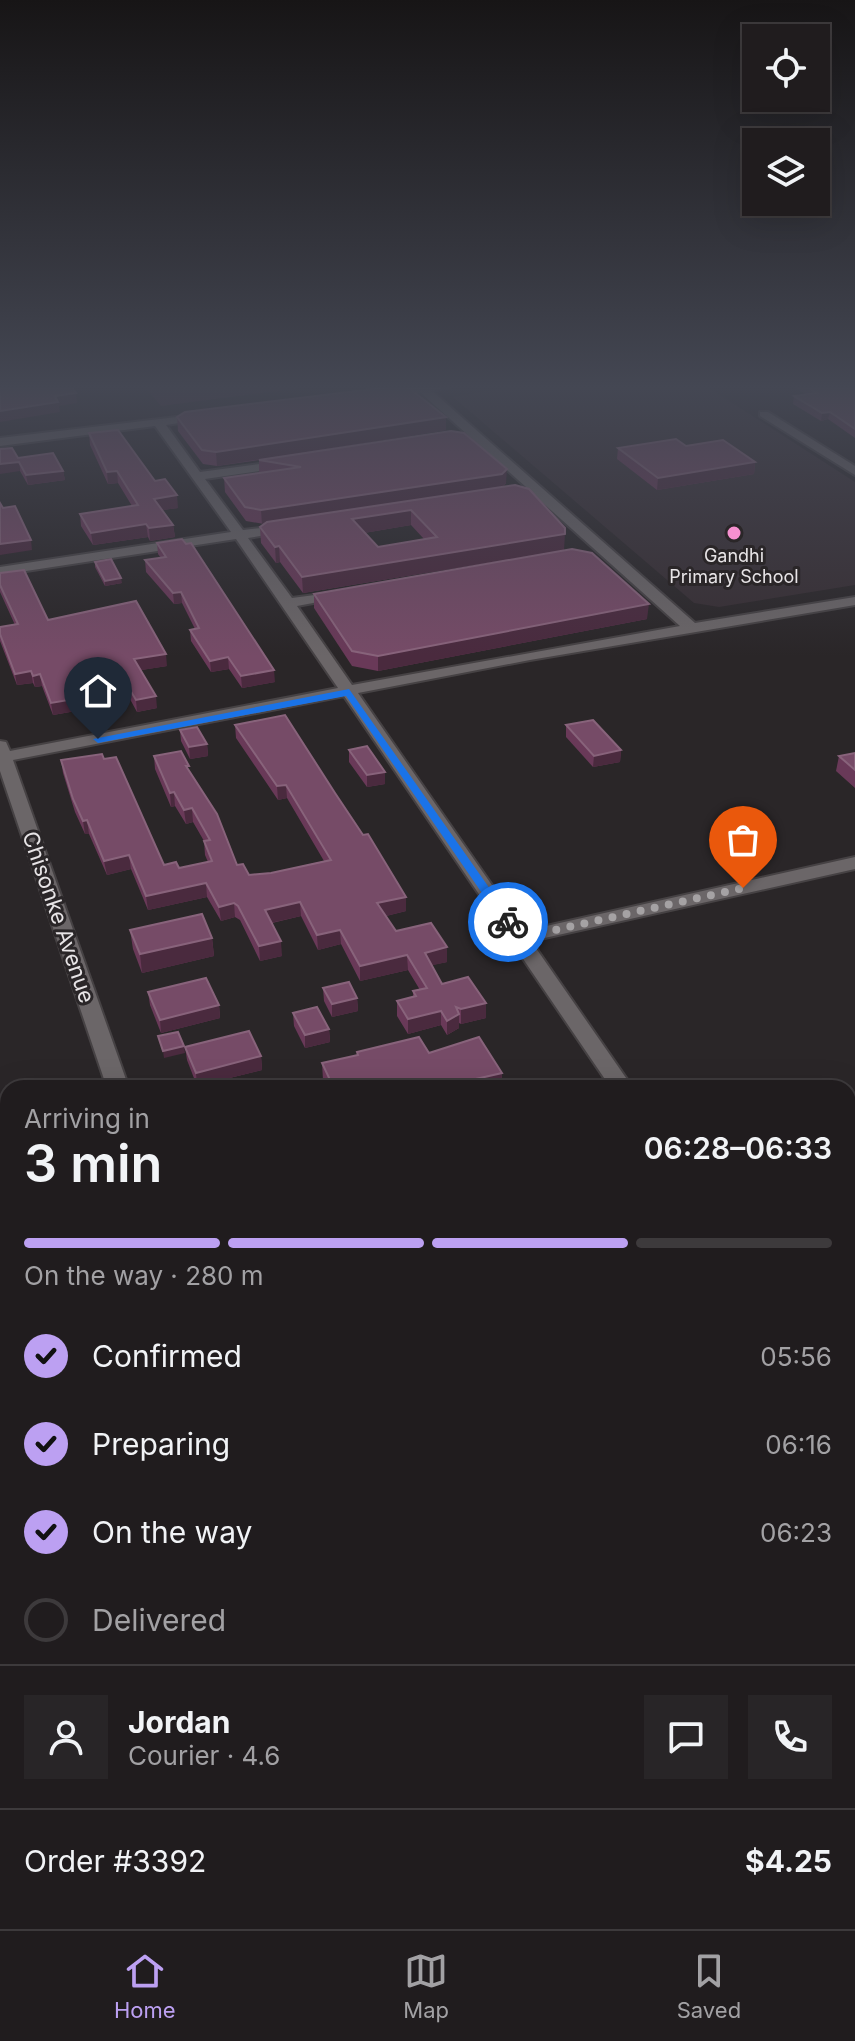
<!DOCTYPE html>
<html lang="en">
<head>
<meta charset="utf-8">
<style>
	body { margin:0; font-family:Inter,sans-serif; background:#282527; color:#f1f3f6; height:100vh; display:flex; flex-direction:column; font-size:30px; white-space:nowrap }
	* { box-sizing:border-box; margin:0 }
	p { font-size:26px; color:#a2a1a4 }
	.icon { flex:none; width:44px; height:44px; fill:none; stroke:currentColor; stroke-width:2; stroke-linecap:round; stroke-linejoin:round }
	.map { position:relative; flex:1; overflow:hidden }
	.drawer { position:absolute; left:0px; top:1080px; width:856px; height:850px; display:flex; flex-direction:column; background:#201c1e; border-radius:24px 24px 0 0; box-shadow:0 8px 32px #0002,0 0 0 2px #3d3a3c }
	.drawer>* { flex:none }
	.buttons { position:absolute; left:742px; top:24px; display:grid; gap:16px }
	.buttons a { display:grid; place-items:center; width:88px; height:88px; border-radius:0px; background:#201c1e; box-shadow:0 8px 32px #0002,0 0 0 2px #3d3a3c; font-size:40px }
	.pin { position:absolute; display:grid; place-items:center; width:68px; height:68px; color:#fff; margin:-82px -34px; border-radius:50% 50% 50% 0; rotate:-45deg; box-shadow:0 0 8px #0007 }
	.pin .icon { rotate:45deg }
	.courier { position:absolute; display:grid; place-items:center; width:80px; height:80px; margin:-40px; border:6px solid #1a73e8; border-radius:50%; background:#fff; color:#222; box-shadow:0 2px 10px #0007 }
	.headline em { font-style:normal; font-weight:600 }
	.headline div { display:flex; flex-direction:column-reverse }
	.headline { display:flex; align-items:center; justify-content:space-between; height:136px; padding:0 24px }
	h1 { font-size:52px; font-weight:600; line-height:60px }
	.bar { display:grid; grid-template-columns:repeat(4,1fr); gap:12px 8px; align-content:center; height:96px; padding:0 24px }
	.bar i { height:10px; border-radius:6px; background:#3d3a3c }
	.bar .selected { background:#bca0f2 }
	.bar p { grid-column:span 4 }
	.line { display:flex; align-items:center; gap:20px; padding:0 24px; border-top:2px solid #3d3a3c }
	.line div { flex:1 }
	.round { display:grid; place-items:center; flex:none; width:84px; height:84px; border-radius:0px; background:#282527 }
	ol { padding:0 24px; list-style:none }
	li { display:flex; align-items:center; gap:24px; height:88px }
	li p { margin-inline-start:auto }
	li .icon { padding:8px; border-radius:50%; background:#bca0f2; color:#111; stroke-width:4 }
	li:last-child { color:#a2a1a4 }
	li i { width:44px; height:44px; border:4px solid #3d3a3c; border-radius:50% }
	.dock { display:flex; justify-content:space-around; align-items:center; height:112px; border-top:2px solid #3d3a3c; background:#201c1e; font-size:22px; color:#a2a1a4 }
	.dock a { display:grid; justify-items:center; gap:4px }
	.dock .selected { color:#bca0f2 }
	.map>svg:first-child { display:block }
	.built { fill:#372e33 }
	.green { fill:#4b2a3f }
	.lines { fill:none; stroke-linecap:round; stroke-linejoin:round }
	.minor-casing { stroke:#464244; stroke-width:4 }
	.minor { fill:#6b6668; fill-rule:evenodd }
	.wall { fill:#693958; fill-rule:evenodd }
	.shaded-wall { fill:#4a2a3e }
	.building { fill:#764b67; stroke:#88637b; stroke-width:2; fill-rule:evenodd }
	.route { fill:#1a73e8 }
	.done { stroke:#a5a2a4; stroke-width:8; stroke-dasharray:0 14.4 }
	.poi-dot { fill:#f690d0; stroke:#2a2628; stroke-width:3 }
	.labels { text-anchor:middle; stroke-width:6; stroke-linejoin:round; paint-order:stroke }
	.far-poi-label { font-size:18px; fill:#e7e4e6; stroke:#2a2628 }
	.street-label { font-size:22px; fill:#e7e4e6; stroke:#2a2628 }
</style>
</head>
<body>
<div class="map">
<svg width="855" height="1929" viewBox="0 0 855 1929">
	<rect width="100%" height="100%" fill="#2a2628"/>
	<polygon class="built" points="513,386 706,386 855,482 855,585 719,607 694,603 453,397"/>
	<polygon class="green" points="144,386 317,386 161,406"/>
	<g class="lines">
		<g class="minor-casing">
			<g id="minor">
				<polygon points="415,386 452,386 432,391 695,623 855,597 855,605 530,660 358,693 524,931 855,857 855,869 531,941 633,1088 611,1088 344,696 13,760 129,1088 107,1088 0,771 0,741 6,742 10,751 338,688 236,539 0,575 0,567 231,532 155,426 0,446 0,438 202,414 206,415 206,419 166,425 200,472 290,460 290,466 286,467 205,479 243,530 290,525 290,531 248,538 292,598 345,591 345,597 297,606 352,685 680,626 533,494 498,497 498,491 526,487 421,393 385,397 380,394"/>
				<polygon points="760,412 768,412 855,466 855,475 760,416"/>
				<polygon points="848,1435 855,1438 855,1474 848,1471"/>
				<polygon points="350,1922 414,1922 417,1929 347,1929"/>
			</g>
		</g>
		<use href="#minor" class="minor"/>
	</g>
	<g class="wall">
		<polygon points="792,386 855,386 855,438 828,419 821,421 793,404 794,396 806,394"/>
		<path d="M177,417L446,430L264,459L506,483L503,487L564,550L303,593L280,562L276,563L261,543L260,527L264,524L246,521L225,492L224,478L259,473V460L217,466L203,464L178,431ZM411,525L424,539L378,547L364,533Z"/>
		<polygon points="89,433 155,481 178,508 162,510 173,525 175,537 150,541 148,537 93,545 81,526 80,514 132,506 118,483 108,484 90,445"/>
		<polygon points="686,446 755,462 754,474 657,490 617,459 618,448"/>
		<polygon points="18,458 63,471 65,480 28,485 20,471"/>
		<polygon points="157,543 275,682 242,688 229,669 211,672 191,641 190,630 195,629 182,603 174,604 146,572 145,560 161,558 158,554"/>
		<polygon points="95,562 122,583 105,586 95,567"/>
		<polygon points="0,573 48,620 167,666 141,670 157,708 137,712 125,690 91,696 93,708 53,715 42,686 35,687 33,683 17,685 0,641 0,627 15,625 0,592"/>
		<polygon points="314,594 647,619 378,671 352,666 314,608"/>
		<polygon points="235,725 406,911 386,916 396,931 447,962 432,965 442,984 486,1003 486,1018 461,1024 459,1023 459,1028 447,1035 441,1025 408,1034 397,1016 397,1001 413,997 413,991 420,990 408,970 360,981 341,944 318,950 301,916 272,923 282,956 260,961 240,920 235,917 221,921 207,897 148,910 131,869 107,875 89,834 85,834 75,812 63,773 61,760 164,865 179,868 208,862 205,855 204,841 193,822 186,824 175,806 171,807 155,769 154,756 190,772 237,865 249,875 271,873 324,861 287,798 278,800 236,738"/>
		<polygon points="566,725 621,750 620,762 593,767 566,737"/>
		<polygon points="180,730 207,744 208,756 190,759 181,741"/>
		<polygon points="349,750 385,784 367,787 349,762"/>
		<polygon points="855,753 855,788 836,771 839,756"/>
		<polygon points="130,930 212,938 214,956 142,973 133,949"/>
		<polygon points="323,988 357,998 358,1011 332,1017 324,1001"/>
		<polygon points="148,992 219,1005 220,1018 161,1033 150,1005"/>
		<polygon points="293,1013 329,1029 330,1042 305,1048 294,1026"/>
		<polygon points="185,1047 261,1056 262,1070 197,1086 187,1060"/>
		<polygon points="357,1052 429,1053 502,1073 501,1088 311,1088 311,1086 324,1083 323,1080 322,1063 357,1055"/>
	</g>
	<g class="shaded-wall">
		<polygon points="76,393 77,403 59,406 60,412 0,422 0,411 55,396"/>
		<polygon points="830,412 828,419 821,421 822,413"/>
		<polygon points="446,417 446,430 217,466 216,452"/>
		<polygon points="19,462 20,471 0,474 0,464"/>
		<polygon points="755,462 754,474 657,490 658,478"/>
		<polygon points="507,469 506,483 502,488 262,524 261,510"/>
		<polygon points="63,471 65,480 28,485 26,475"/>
		<polygon points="117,471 118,483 108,484 107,472"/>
		<polygon points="177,495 178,508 156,511 154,499"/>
		<polygon points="411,510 411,525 352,535 352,519"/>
		<polygon points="146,524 148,537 93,545 91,533"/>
		<polygon points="173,525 175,537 150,541 149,528"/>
		<polygon points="565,534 564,550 303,593 302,577"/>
		<polygon points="31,540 32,550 0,555 0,544"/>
		<polygon points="279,546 280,562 276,563 275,547"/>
		<polygon points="121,578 122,583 105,586 105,581"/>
		<polygon points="181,592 182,603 174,604 173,593"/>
		<polygon points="649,604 647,619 378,671 378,656"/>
		<polygon points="166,654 167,666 136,671 134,659"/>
		<polygon points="228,657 229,669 211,672 210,661"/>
		<polygon points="274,670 275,682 242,688 241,676"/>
		<polygon points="31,671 33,683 17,685 15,674"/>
		<polygon points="40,674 42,686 35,687 33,676"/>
		<polygon points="123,678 125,690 88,696 86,684"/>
		<polygon points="92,696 93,708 53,715 51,703"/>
		<polygon points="156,696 157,708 137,712 136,700"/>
		<polygon points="207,744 208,756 190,759 189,747"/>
		<polygon points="621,750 620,762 593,767 594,756"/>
		<polygon points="385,772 385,784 367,787 367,775"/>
		<polygon points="286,785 287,798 278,800 277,786"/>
		<polygon points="174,792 175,806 171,807 170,793"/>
		<polygon points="192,808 193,822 186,824 184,810"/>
		<polygon points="87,820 89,834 85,834 83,821"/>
		<polygon points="129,855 131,869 107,875 104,861"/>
		<polygon points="206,883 207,897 148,910 146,896"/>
		<polygon points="406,897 406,911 378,918 377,903"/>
		<polygon points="300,902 301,916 266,924 265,910"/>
		<polygon points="234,903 235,917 221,921 219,907"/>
		<polygon points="340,930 341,944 318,950 317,935"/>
		<polygon points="212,938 214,956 142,973 140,954"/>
		<polygon points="281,941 282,956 260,961 259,946"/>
		<polygon points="447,947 447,962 425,967 425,953"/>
		<polygon points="407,955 408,970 360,981 360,966"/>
		<polygon points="357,998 358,1011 332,1017 332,1004"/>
		<polygon points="486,1003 486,1018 461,1024 461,1009"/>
		<polygon points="219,1005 220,1018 161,1033 160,1020"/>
		<polygon points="441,1011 441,1025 408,1034 408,1019"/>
		<polygon points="459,1014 459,1028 447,1035 447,1021"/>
		<polygon points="329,1029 330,1042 305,1048 305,1035"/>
		<polygon points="184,1046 185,1053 164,1058 163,1051"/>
		<polygon points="261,1056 262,1070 197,1086 196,1073"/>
		<polygon points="502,1073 501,1088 436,1088"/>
		<polygon points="8,1143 8,1158 0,1160 0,1145"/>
		<polygon points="8,1483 8,1505 0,1507 0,1486"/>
	</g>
	<g class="building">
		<polygon points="0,386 71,386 76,393 55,396 58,402 0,411"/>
		<polygon points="398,386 409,388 446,417 216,452 202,450 177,417 185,412"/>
		<polygon points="805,386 855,386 855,429 830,412 822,413 794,396 817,393"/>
		<polygon points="118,430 155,481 165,479 177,495 154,499 173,525 149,528 146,524 91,533 80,514 138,505 117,471 107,472 89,433"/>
		<polygon points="451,431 464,433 507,469 502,474 261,510 245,507 224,478 301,467 259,460"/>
		<polygon points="676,439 686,446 723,440 755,462 658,478 618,448"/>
		<polygon points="12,448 18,458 53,453 63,471 26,475 19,462 0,464 0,449"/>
		<path d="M515,485L529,489L565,528V534L302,577L279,546L275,547L260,527L267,522ZM411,510L437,537L378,547L352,519Z"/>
		<polygon points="0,503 3,508 15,506 31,540 0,544"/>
		<polygon points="182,539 186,544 191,543 274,670 241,676 228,657 210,661 190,630 199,628 181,592 173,593 145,560 166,557 157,543"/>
		<polygon points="572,549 592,553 649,604 378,656 352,651 314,594"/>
		<polygon points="111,559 121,578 105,581 95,562"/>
		<polygon points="24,570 48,620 136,601 166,654 134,659 156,696 136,700 123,678 86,684 92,696 51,703 40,674 33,676 31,671 15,674 0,634 0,627 18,624 0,585 0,573"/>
		<polygon points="285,715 335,793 363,835 368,834 406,897 377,903 396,931 431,923 447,947 425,953 442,984 468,977 486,1003 461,1009 456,1007 459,1014 447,1021 441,1011 408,1019 397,1001 416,996 413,991 427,988 407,955 360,966 340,930 317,935 300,902 265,910 281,941 259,946 238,906 234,903 219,907 206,883 146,896 129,855 104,861 87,820 83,821 73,799 61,760 102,754 104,759 116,757 164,865 176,862 179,868 212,861 204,841 210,840 192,808 184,810 174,792 170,793 154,756 181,751 189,766 186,766 217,814 237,865 243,864 249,875 271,873 331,860 286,785 277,786 235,725"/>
		<polygon points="593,720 621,750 594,756 566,725"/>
		<polygon points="197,727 207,744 189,747 180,730"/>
		<polygon points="367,746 385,772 367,775 349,750"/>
		<polygon points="855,753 855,770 839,756"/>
		<polygon points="202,914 212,938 140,954 130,930"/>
		<polygon points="206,978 219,1005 160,1020 148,992"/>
		<polygon points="349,982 357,998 332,1004 323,988"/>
		<polygon points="317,1007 329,1029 305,1035 293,1013"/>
		<polygon points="249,1031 261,1056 196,1073 185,1047"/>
		<polygon points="178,1032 184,1046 163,1051 158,1036"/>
		<polygon points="419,1037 429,1053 479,1037 502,1073 436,1088 312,1088 311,1086 331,1082 322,1063 358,1055 357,1052"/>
		<polygon points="8,1119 8,1143 0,1145 0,1121"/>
		<polygon points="8,1440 8,1483 0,1486 0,1442"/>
		<polygon points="680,1922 749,1922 754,1929 670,1929"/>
	</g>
	<linearGradient id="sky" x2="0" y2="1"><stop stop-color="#171516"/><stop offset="0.59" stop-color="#444753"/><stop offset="1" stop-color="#444753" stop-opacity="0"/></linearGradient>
	<rect width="855" height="656" fill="url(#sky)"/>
	<polygon class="route" points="349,689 512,920 512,925 504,925 346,696 98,743 93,739"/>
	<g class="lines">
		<polyline class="done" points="508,922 519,938 743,888"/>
	</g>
	<circle class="poi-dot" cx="734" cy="533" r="8"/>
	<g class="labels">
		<g class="far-poi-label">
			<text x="734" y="562">Gandhi<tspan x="734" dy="21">Primary School</tspan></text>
		</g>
		<g class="street-label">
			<text transform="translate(59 917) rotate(71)" y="8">Chisonke Avenue</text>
		</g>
	</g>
</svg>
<div class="buttons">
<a><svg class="icon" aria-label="locate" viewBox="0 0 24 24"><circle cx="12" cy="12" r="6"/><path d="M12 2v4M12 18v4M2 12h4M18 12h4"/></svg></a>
<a><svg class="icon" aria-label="layers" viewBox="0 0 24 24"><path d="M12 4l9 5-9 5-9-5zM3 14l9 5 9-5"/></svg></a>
</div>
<div class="pin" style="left:743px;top:888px;background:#ea580c"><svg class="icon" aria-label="bag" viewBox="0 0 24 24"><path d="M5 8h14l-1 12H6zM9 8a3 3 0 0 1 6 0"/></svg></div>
<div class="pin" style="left:98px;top:739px;background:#1f2937"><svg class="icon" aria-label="home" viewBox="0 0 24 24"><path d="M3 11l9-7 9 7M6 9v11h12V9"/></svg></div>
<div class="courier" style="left:508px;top:922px"><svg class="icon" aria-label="bike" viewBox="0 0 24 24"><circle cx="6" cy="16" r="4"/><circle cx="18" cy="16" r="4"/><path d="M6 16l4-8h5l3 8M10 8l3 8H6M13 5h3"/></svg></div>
<section class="drawer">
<div class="headline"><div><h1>3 min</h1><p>Arriving in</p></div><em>06:28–06:33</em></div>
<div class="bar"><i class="selected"></i><i class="selected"></i><i class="selected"></i><i></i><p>On the way · 280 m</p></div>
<ol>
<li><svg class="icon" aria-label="check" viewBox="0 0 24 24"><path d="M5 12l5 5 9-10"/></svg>Confirmed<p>05:56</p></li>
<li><svg class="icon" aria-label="check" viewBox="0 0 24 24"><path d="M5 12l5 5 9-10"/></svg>Preparing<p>06:16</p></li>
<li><svg class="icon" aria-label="check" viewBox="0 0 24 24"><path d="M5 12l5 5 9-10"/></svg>On the way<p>06:23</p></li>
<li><i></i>Delivered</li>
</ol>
<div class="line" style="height:144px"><a class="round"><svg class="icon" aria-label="person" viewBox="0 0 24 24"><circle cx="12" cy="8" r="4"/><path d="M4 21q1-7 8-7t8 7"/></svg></a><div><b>Jordan</b><p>Courier · 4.6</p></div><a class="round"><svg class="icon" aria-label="chat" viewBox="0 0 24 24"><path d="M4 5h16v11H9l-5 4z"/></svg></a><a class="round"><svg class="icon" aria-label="phone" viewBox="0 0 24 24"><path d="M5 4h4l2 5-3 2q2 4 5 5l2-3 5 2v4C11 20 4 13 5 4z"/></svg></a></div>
<div class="line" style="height:104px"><div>Order #3392</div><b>$4.25</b></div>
</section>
</div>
<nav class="dock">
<a class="selected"><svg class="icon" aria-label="home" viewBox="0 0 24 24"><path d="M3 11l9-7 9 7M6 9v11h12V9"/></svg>Home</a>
<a><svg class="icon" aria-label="map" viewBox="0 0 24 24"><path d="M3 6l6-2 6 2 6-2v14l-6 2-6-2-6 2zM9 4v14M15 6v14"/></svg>Map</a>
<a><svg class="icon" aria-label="saved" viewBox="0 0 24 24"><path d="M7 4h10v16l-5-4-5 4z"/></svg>Saved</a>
</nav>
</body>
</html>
